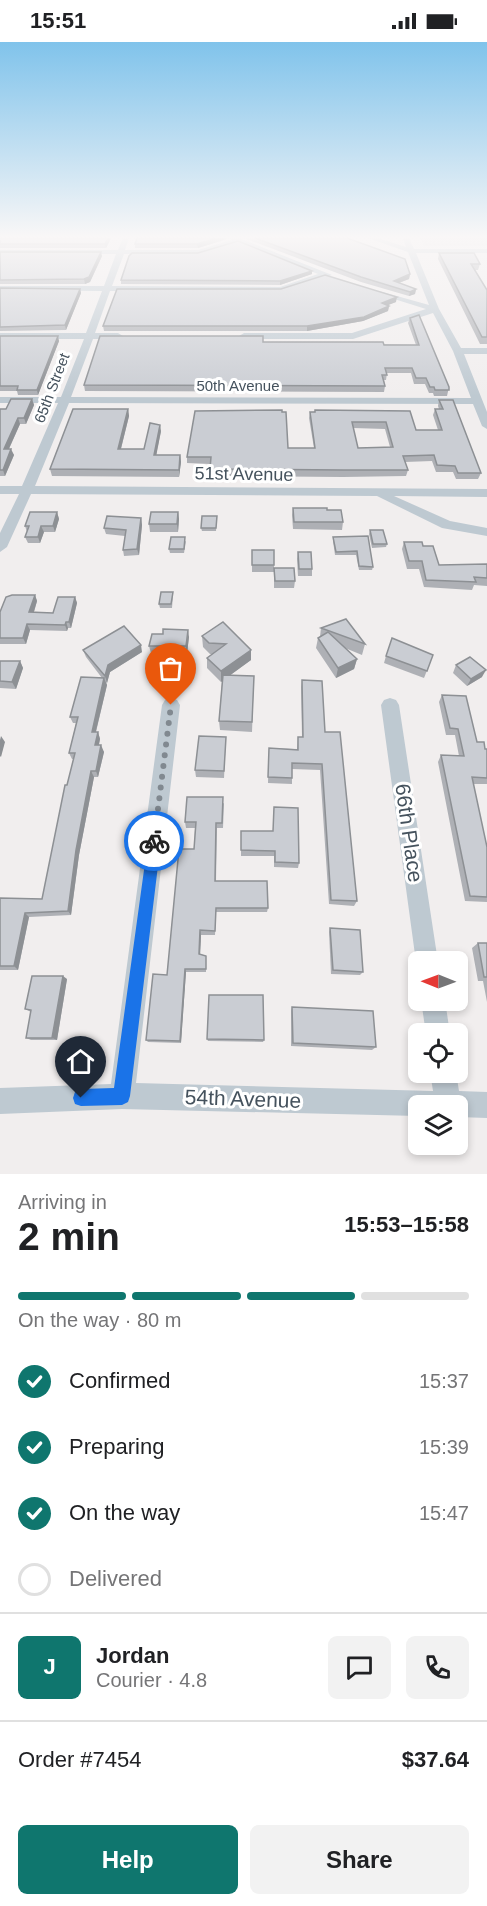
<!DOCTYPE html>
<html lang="en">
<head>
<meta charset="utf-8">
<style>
	body { margin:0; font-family:Helvetica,sans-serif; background:#f2f2f2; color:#202124; height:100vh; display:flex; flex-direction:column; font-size:22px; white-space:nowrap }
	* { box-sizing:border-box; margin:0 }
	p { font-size:20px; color:#757577 }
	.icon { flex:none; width:33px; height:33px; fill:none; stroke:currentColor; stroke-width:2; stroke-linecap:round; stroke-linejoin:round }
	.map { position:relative; height:1132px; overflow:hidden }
	.sheet { display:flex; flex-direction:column; background:#fff; flex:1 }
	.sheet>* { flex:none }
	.needle { width:39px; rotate:271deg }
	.fabs { position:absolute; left:408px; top:909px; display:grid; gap:12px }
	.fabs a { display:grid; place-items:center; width:60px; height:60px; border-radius:9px; background:#fff; box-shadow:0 3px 9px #0003; font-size:30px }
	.pin { position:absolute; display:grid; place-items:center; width:51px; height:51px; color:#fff; margin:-62px -26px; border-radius:50% 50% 50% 0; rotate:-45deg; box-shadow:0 0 6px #0007 }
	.pin .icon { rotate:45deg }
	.courier { position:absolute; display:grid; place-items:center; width:60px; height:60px; margin:-30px; border:4px solid #1a73e8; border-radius:50%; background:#fff; color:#222; box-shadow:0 2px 8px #0007 }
	.headline em { font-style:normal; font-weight:700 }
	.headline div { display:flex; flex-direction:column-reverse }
	.headline { display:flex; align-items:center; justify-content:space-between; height:102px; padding:0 18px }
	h1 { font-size:39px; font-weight:700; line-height:45px }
	.bar { display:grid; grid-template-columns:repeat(4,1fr); gap:9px 6px; align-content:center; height:72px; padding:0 18px }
	.bar i { height:8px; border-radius:4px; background:#e0e0e0 }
	.bar .current { background:#0f766e }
	.bar p { grid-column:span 4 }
	.line { display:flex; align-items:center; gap:15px; padding:0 18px; border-top:2px solid #e0e0e0 }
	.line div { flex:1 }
	.round { display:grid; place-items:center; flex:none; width:63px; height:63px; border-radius:9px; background:#f2f2f2 }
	ol { padding:0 18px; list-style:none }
	li { display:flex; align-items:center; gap:18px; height:66px }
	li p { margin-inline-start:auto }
	li .icon { padding:6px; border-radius:50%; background:#0f766e; color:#fff; stroke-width:4 }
	li:last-child { color:#757577 }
	li i { width:33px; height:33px; border:3px solid #e0e0e0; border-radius:50% }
	.button { display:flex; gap:12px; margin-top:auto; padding:12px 18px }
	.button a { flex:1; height:69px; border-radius:9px; background:#0f766e; color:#fff; font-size:24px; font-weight:700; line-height:69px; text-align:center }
	.button a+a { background:#f2f2f2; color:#202124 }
	.status { display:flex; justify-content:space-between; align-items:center; height:42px; padding:0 30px; background:#fff; direction:ltr }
	.status svg { height:16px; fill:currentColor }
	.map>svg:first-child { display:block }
	.education { fill:#e2dfe0 }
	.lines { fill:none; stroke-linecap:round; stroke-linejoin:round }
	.minor { fill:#bec9d1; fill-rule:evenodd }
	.wall { fill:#aeb0b5; fill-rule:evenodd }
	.shaded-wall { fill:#8d9094 }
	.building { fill:#cacdd3; stroke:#8d9094; stroke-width:1.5; fill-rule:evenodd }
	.route { fill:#1a73e8 }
	.done { stroke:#818990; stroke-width:6; stroke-dasharray:0 10.8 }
	.labels { text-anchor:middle; stroke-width:6; stroke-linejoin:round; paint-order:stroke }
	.far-street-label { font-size:15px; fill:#45525d; stroke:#fff }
	.street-label { font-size:18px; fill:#45525d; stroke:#fff }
	.near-street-label { font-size:21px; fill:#45525d; stroke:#fff }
</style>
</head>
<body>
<div class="status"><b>15:51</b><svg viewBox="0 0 49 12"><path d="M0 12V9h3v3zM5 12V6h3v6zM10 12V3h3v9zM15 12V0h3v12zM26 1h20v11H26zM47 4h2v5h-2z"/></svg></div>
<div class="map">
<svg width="487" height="1132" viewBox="0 0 487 1132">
	<rect width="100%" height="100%" fill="#f1eeee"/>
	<polygon class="education" points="420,196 487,196 487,204 424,204"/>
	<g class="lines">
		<g class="minor">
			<path d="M123,196H129L125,208H198L232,198L230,196H239L332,233L281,249H110L95,291H118L123,294L118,297H93L71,355L471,356L453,309L433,271L353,297H244L239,294L244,291H352L426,267L375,251L379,249L429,263L408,210L368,196H378L406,205L403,196H409L414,207H487V211H416L439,267L461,306H487V312H464L487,370V387L482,384L473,362L69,361L35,444L487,447V455L394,454L450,479L487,486V494L442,486L377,454L31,452L7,505L0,510V491L19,452H0V444H22L58,361H0V355H61L84,297H0V291H86L102,249L0,248V244H104L116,212H0V208H118ZM238,200L318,232L280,245L112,244L124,212H198Z"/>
			<polygon points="171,656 177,658 180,663 136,1041 433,1049 430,1030 456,1030 459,1049 487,1050 487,1076 458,1075 458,1064 418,1064 418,1074 122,1067 0,1072 0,1046 111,1042 162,663 165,658"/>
			<polygon points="390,656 396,658 399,663 438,920 418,920 418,927 416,920 381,663 384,658"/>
			<polygon points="421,958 445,958 450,992 426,992"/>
		</g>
	</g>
	<g class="wall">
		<polygon points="0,196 111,196 106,206 0,206"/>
		<polygon points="244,196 347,196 410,232 409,237 399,241 416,247 415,252 409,254 361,240"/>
		<polygon points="228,197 198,206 135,206 135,202"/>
		<polygon points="0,210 102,214 90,240 85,242 0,242"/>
		<polygon points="439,211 480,222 478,228 474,228 487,248 487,302 480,302 438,217"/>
		<polygon points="312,229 312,232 280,243 121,242 121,238"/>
		<polygon points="0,246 80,247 81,251 66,288 0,289"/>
		<polygon points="281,247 396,260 387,263 389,264 388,269 363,279 307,289 104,289 103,284"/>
		<polygon points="410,276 449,345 447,354 434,354 433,351 429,351 425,342 414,342 411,331 387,331 386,338 384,338 385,344 384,350 85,349 84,343 263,300 416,303 408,281"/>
		<polygon points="0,294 59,299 38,353 18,353 17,349 0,349"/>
		<polygon points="32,357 34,363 26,382 20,382 9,407 14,413 5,434 0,434 0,367 6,367"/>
		<path d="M439,358L481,431L478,437H456L453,430H436L432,419L405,420L408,428L406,434L343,435L210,434V422L187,421V415L288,406H314L309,376L310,370L410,369L416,388H438L433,373L435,367H439L438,364ZM353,386L385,387L390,405L358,406Z"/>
		<polygon points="128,367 129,374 121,407 144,407 161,389 156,413 180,413 181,420 179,435 52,434 50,427"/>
		<polygon points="293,466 327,468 343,480 342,488 293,487 292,473"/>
		<polygon points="57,470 59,477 55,490 44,490 40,501 28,501 25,495 27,490 25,484"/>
		<polygon points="178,470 179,477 178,490 150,490 149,482"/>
		<polygon points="217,474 216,489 202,489 201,486"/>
		<polygon points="141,476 142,483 139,513 124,514 123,508 125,494 106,492 104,486"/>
		<polygon points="370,488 387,502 386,505 372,506 369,492"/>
		<polygon points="368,494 373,525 372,528 359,528 356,513 335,513 333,499 333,495"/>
		<polygon points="186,499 184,511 170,511 169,507"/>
		<polygon points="404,500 423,504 439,523 487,522 487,544 474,543 472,548 424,545 419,527 407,527 402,507"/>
		<polygon points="252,508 274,523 274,530 252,530"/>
		<polygon points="298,510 312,527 312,534 298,534 297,517"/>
		<polygon points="274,526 295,539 294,546 274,546"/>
		<polygon points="35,553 37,559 34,570 53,571 75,555 77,561 71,586 68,586 67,589 30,588 26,602 0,602 0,570"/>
		<polygon points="173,553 172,566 160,566 159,562"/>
		<polygon points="223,580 251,618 230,633 254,634 252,690 220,688 219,679 222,639 221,640 207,626 207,616 212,612 210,612 203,605 202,594"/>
		<polygon points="321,586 365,602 362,613 345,606 357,617 354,627 336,636 316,606 318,596 320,595"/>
		<polygon points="189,595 187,611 151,611 149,604"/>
		<polygon points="83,608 142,610 110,630 107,641 106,640 107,643 96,690 98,690 100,697 99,703 104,710 98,735 94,735 79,813 71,873 29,875 18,928 0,928 0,856 42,857 67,743 74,717 72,717 69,711 76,681 73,681 70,675 102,636 86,615"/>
		<polygon points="433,613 424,636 384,621 386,614"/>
		<polygon points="0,619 20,619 23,626 16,647 0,646"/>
		<polygon points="456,623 482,635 467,644 453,631"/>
		<polygon points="302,638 325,690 357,859 354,864 329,862 320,728 292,727 292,742 268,741 269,706 297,707 298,695 302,695 301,645"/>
		<polygon points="442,653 477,700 485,707 487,707 487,742 473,742 487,805 487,860 465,859 438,720 441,713 459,714 455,693 446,693 439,660"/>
		<polygon points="226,695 224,736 196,735 195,728"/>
		<polygon points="224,761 223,786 217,786 216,839 268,866 267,870 216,870 215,893 201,893 200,912 206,914 206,930 186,930 181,1001 148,1000 146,998 167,933 194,807 195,786 186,786 185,780"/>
		<polygon points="274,765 299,821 298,826 274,825 274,814 241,814 241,789 273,789"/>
		<polygon points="330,886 363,930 360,933 331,932 329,890"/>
		<polygon points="478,901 487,901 487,960 483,939 478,939 472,906"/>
		<polygon points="67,937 57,998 31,998 26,996 31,970 25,967"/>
		<polygon points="292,965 376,1005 372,1008 291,1004 291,969"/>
		<polygon points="207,997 264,998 263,1000 208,999"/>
	</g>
	<g class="shaded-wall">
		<polygon points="108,196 111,196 106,206 105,202"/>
		<polygon points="217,196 229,196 198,206 197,202"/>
		<polygon points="101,210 102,214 90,240 85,242 84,237"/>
		<polygon points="312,229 312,232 280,243 280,239"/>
		<polygon points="410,232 409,237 393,243 394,239"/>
		<polygon points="80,247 81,251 66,288 65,283"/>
		<polygon points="416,247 415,252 409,254 410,250"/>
		<polygon points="397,255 396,260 381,266 382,261"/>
		<polygon points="389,264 388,269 363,279 307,289 307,284"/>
		<polygon points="58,294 59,299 38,353 37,348"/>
		<polygon points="32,357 34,363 26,382 24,376"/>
		<polygon points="128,367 129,374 119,414 118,407"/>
		<polygon points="18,376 20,382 6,413 4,407"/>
		<polygon points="160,383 161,389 155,420 154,413"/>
		<polygon points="11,407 14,413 5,434 3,428"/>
		<polygon points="180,413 181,420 179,435 179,428"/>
		<polygon points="57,470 59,477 55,490 53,484"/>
		<polygon points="178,470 179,477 178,490 177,482"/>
		<polygon points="141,476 142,483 139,513 137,507"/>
		<polygon points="41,484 44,490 40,501 38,495"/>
		<polygon points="35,553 37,559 32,576 29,570"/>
		<polygon points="75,555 77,561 71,586 69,580"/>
		<polygon points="66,580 68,586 67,589 65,583"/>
		<polygon points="27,582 30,588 26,602 23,596"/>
		<polygon points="188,588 189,595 187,611 186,604"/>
		<polygon points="141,603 142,610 110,630 107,641 105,634 108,623"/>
		<polygon points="251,608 251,618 221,640 221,629"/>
		<polygon points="357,617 354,627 336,636 338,626"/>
		<polygon points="20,619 23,626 16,647 12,640"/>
		<polygon points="486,628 482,635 467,644 471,637"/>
		<polygon points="104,636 107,643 94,697 92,690"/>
		<polygon points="98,690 100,697 97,710 95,703"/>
		<polygon points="1,694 5,700 1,715 0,714 0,698"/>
		<polygon points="101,703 104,710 98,735 96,729"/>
		<polygon points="91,729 94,735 79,813 71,873 68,869 76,808"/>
		<polygon points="25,871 29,875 18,928 14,924"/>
		<polygon points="200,888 201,893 200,915 199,912"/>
		<polygon points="185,927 186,930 181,1001 180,999"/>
		<polygon points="63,934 67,937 57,998 52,996"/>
	</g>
	<g class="building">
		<polygon points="0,196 108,196 105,202 0,202"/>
		<polygon points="137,196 217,196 197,202 135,202"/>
		<polygon points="255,196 347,196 405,217 410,232 394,239 416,247 410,250 361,235"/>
		<polygon points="238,199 312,229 280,239 121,238 129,214 132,211 198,211"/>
		<polygon points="0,210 101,210 89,235 84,237 0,238"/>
		<polygon points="439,211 474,211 480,222 471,222 487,248 487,295 482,295"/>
		<polygon points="325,233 397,255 382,261 389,264 364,275 307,284 103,284 117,247 281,247"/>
		<polygon points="0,246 80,247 65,283 0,285"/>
		<polygon points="419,273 449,345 449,348 435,348 434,345 430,345 426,336 416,336 412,326 385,326 387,333 382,333 385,344 84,343 100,294 263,294 263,300 383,300 384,303 419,303 410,276"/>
		<polygon points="0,294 58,294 37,348 17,348 18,344 0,344"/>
		<polygon points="11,357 32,357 24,376 18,376 4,407 11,407 3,428 0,428 0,367 6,367"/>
		<path d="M439,358H453L481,431H458L455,424L437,423L434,413L403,414L408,428H344L210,427L211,415H187L195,369L282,368V370H286L288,406H315L310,370H315V368L410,369L416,388H442L435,367H443ZM352,380H386L393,405L358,406Z"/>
		<polygon points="73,367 128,367 118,407 144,407 150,381 160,383 154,413 180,413 179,428 50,427"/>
		<polygon points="293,466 327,466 327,468 341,468 343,480 294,480"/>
		<polygon points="30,470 57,470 53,484 41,484 38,495 25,495 29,484 25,484"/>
		<polygon points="151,470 178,470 177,482 149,482"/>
		<polygon points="107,474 141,476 137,507 123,508 126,488 104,486"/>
		<polygon points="202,474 217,474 216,486 201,486"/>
		<polygon points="370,488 383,488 387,502 373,502"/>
		<polygon points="368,494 373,525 359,524 357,509 336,510 333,495"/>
		<polygon points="171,495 185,495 184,507 169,507"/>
		<polygon points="404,500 422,500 423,504 433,504 439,523 487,522 487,536 474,535 476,540 426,538 422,519 409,519"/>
		<rect x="252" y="508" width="22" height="15"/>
		<polygon points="298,510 311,510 312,527 299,527"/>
		<polygon points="274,526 294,526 295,539 275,539"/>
		<polygon points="161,550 173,550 171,562 159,562"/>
		<polygon points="12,553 35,553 29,570 53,571 58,555 75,555 69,580 66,580 65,583 27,582 23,596 0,596 0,570 6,555"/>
		<polygon points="346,577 365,602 321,586"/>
		<polygon points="223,580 251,608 221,629 207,616 226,602 209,601 202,594"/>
		<polygon points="124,584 141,603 108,623 105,634 83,608"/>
		<polygon points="163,587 188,588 186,604 149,604 152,592 163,592"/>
		<polygon points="328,590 357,617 338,626 318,596"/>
		<polygon points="392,596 433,613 427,629 386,614"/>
		<polygon points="470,615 486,628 471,637 456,623"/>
		<polygon points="0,619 20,619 12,640 0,639"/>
		<polygon points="223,633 254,634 252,680 219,679"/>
		<polygon points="81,635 104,636 92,690 98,690 95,703 101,703 96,729 91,729 76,808 68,869 25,871 14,924 0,924 0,856 42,857 65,743 67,743 75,711 69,711 78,675 70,675"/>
		<polygon points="302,638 322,639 325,690 340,690 357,859 331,858 322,722 292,721 292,736 268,735 269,706 298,708 298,695 303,695"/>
		<polygon points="442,653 466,654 477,700 484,700 485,707 487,707 487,736 472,735 487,805 487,855 470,854 441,713 464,714 458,687 450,686"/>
		<polygon points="199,694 226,695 224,729 195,728"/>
		<polygon points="187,755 223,755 222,781 216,781 215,839 267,839 268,866 216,866 215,889 200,888 199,912 206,914 206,927 185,927 180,999 146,998 153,932 167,933 179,807 194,807 196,780 185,780"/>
		<polygon points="274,765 298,766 299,821 275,820 275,809 241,808 241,789 273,789"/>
		<polygon points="330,886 360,888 363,930 333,928"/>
		<polygon points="478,901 487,901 487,935 484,935"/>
		<polygon points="32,934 63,934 52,996 26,996 31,968 25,967"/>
		<polygon points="209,953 263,953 264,998 207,997"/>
		<polygon points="292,965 373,969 376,1005 293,1001"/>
	</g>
	<linearGradient id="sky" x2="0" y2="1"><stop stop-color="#80c3eb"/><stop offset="0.55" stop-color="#f9f7f7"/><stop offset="1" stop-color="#f9f7f7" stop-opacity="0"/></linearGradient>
	<rect width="487" height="354" fill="url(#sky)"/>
	<polygon class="route" points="154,792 159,794 161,799 130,1054 128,1060 122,1063 81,1064 75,1062 73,1056 75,1050 81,1047 114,1046 148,799 150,794"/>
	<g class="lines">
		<polyline class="done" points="154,799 171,663"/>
	</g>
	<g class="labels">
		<g class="far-street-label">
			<text x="238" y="349">50th Avenue</text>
			<text transform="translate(52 346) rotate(-69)" y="5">65th Street</text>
		</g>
		<g class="street-label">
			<text transform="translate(244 432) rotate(1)" y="6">51st Avenue</text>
		</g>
		<g class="near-street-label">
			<text transform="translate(409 791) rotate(82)" y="7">66th Place</text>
			<text transform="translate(243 1057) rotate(2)" y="7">54th Avenue</text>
		</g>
	</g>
</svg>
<div class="fabs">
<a><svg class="needle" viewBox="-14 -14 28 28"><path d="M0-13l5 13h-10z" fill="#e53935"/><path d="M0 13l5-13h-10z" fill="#757577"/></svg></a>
<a><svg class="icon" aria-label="locate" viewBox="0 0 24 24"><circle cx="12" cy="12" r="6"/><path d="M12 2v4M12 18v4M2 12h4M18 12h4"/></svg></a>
<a><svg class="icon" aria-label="layers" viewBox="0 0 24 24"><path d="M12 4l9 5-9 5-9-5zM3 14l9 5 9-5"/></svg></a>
</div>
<div class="pin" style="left:171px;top:663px;background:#ea580c"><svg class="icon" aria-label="bag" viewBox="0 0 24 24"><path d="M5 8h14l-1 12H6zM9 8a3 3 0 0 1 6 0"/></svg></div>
<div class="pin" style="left:81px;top:1056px;background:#1f2937"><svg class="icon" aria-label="home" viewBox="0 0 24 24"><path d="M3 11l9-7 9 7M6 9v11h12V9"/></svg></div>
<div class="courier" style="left:154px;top:799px"><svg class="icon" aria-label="bike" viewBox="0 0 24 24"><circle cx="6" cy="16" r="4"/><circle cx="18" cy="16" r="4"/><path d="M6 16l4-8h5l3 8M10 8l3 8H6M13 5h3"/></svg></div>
</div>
<section class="sheet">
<div class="headline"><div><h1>2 min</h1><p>Arriving in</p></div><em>15:53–15:58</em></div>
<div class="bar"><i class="current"></i><i class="current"></i><i class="current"></i><i></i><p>On the way · 80 m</p></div>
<ol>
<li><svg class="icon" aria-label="check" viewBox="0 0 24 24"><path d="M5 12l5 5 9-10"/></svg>Confirmed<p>15:37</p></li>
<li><svg class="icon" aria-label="check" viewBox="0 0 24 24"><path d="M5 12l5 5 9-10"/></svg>Preparing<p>15:39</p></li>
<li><svg class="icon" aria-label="check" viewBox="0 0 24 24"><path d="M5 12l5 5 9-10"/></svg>On the way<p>15:47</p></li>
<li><i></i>Delivered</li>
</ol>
<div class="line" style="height:108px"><b class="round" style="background:#0f766e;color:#fff">J</b><div><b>Jordan</b><p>Courier · 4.8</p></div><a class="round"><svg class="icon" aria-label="chat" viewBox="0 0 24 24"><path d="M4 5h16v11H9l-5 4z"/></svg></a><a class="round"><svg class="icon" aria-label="phone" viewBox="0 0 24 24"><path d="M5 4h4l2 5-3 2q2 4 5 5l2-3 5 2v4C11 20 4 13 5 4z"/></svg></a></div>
<div class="line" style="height:78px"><div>Order #7454</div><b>$37.64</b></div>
<div class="button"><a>Help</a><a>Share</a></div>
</section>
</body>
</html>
